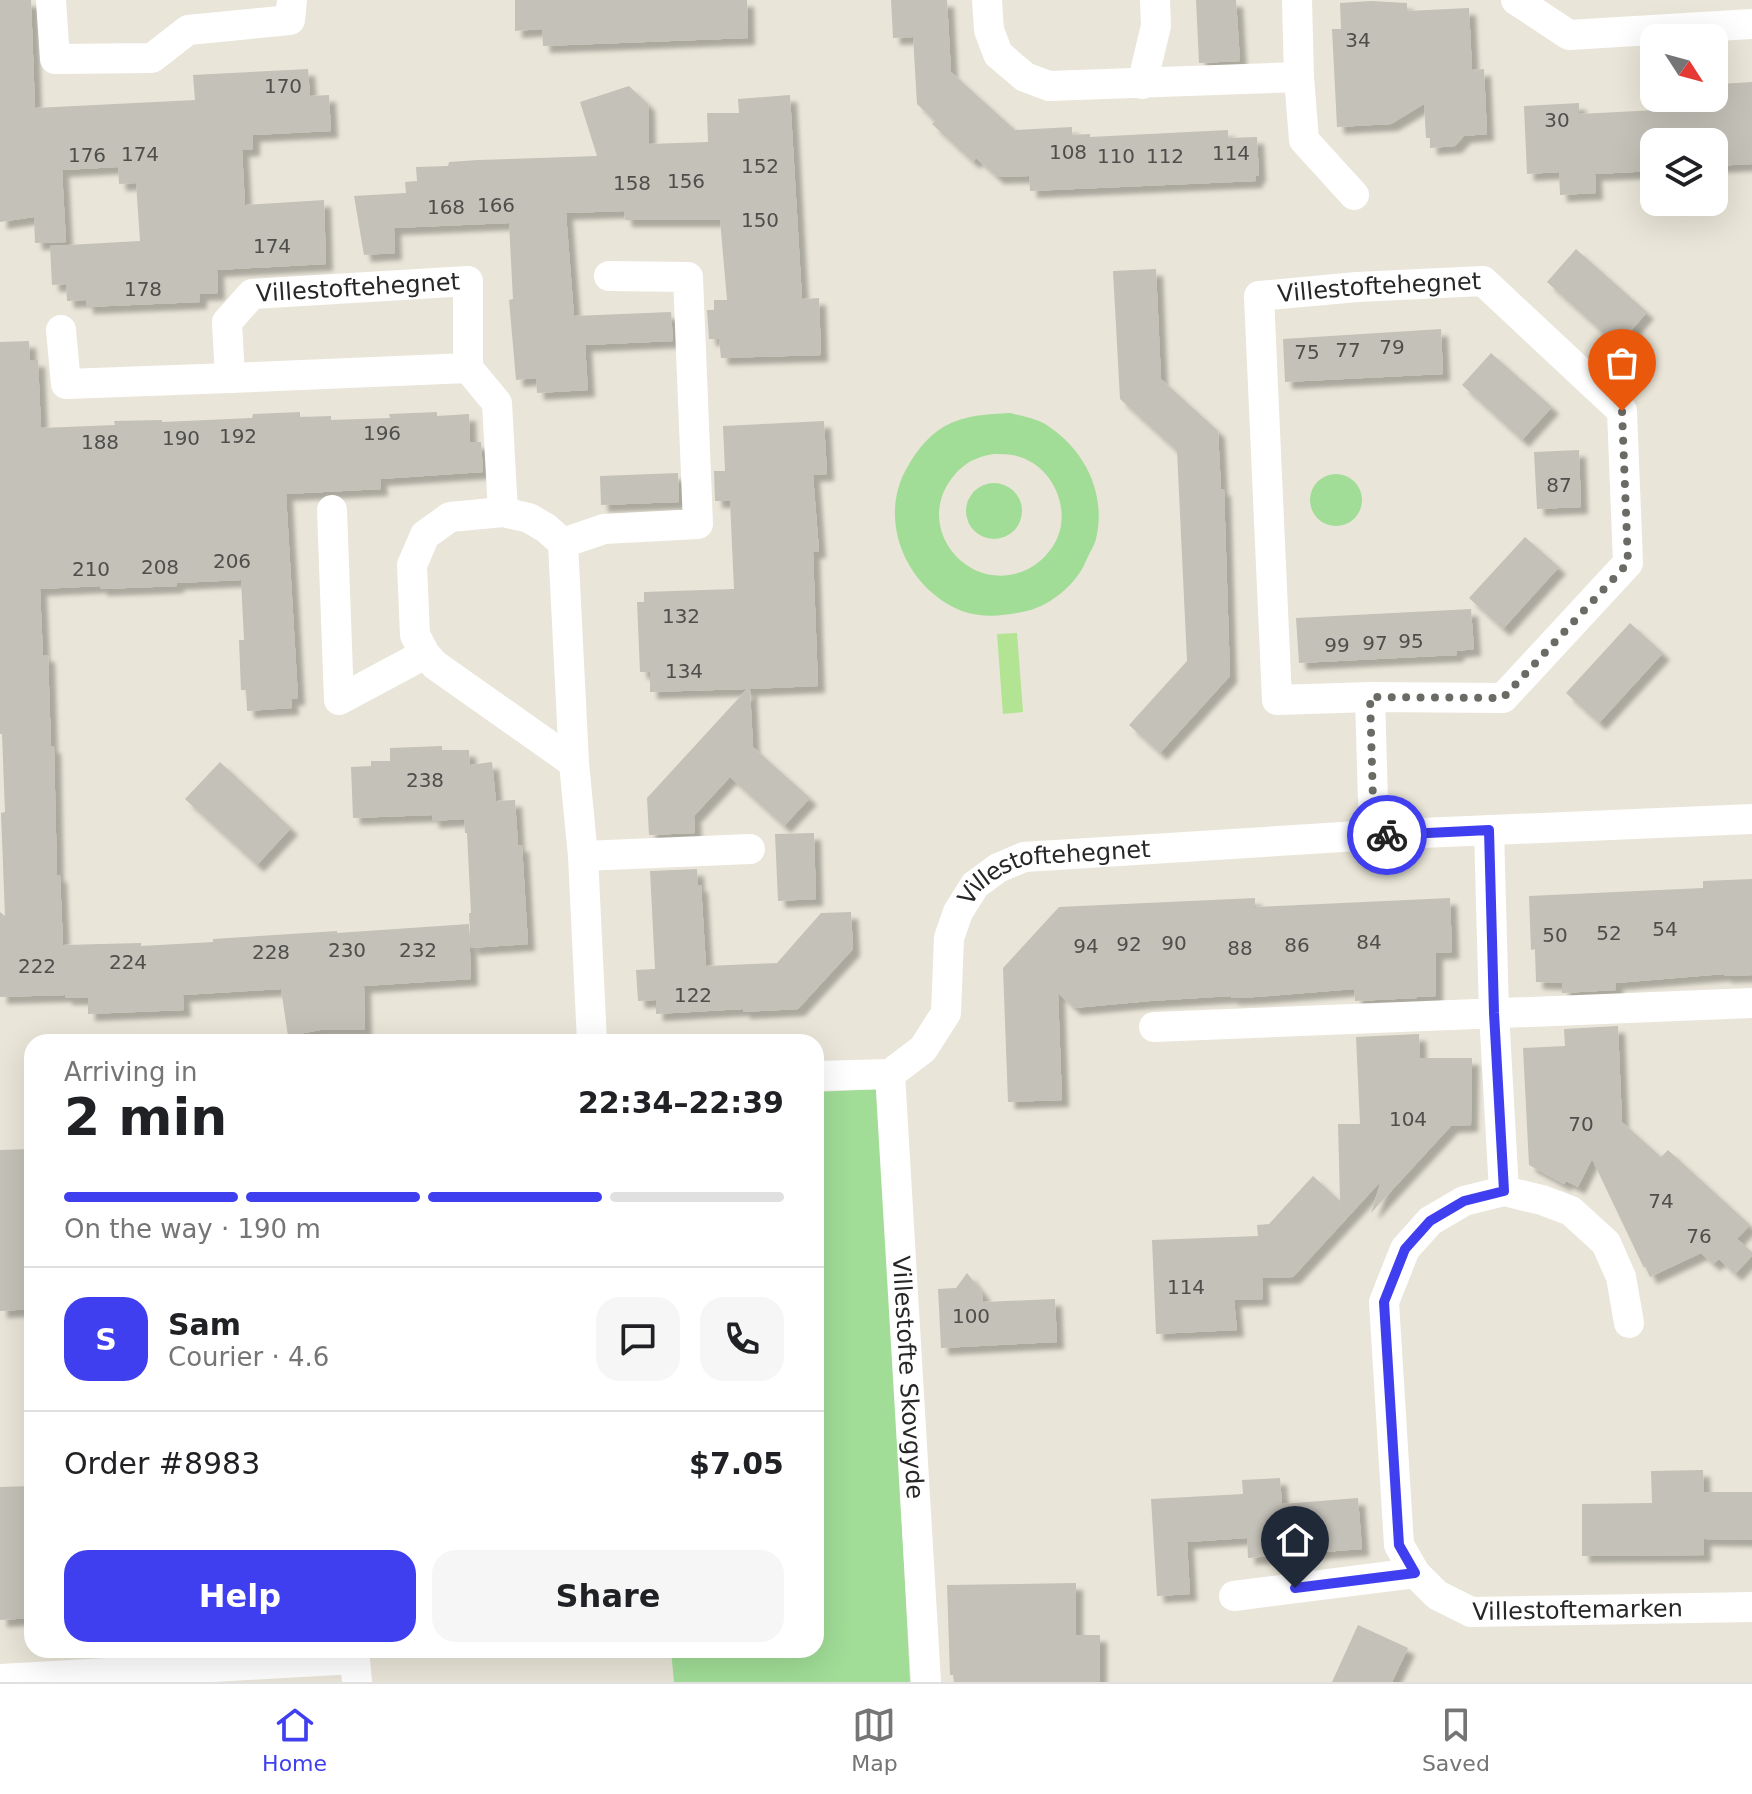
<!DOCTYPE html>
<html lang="en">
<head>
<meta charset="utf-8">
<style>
  body { margin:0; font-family:"DejaVu Sans",sans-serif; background:#f6f6f6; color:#202124; height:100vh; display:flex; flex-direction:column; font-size:30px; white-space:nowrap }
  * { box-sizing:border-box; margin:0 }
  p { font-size:26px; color:#757577 }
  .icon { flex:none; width:44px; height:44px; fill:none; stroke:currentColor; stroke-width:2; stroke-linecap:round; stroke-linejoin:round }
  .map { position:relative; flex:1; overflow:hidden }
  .drawer { position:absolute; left:24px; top:1034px; width:800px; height:624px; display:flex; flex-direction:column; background:#fff; border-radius:24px; box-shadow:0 8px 32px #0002 }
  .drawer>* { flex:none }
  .needle { width:52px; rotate:126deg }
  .controls { position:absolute; left:1640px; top:24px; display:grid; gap:16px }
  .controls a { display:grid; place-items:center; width:88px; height:88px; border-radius:16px; background:#fff; box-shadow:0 8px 32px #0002; font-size:40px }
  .pin { position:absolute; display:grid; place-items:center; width:68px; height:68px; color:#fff; margin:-82px -34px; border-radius:50% 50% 50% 0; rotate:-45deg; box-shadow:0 0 8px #0007 }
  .pin .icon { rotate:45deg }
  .courier { position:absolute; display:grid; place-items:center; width:80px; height:80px; margin:-40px; border:6px solid #403fef; border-radius:50%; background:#fff; color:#222; box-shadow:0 2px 10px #0007 }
  .summary em { font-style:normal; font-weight:600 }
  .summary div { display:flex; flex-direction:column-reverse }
  .summary { display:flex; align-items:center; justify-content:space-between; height:136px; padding:0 40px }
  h1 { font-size:52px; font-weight:600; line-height:60px }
  .bar { display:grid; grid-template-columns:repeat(4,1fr); gap:12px 8px; align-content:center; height:96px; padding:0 40px }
  .bar i { height:10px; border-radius:6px; background:#e0e0e0 }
  .bar .selected { background:#403fef }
  .bar p { grid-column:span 4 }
  .line { display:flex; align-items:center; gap:20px; padding:0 40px; border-top:2px solid #e0e0e0 }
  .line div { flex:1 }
  .round { display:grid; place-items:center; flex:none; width:84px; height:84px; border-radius:24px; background:#f6f6f6 }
  .action { display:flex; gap:16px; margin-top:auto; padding:16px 40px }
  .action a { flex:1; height:92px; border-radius:24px; background:#403fef; color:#fff; font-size:32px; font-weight:600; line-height:92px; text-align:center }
  .action a+a { background:#f6f6f6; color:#202124 }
  .tabs { display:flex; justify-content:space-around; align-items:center; height:112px; border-top:2px solid #e0e0e0; background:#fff; font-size:22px; color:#757577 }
  .tabs a { display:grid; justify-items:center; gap:4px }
  .tabs .selected { color:#403fef }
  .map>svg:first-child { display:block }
</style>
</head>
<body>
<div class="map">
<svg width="1752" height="1682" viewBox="0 0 1752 1682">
  <defs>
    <filter id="shadow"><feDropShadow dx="7" dy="7" stdDeviation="2" flood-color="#0004"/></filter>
  </defs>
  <rect width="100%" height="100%" fill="#e9e5d8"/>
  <g fill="#a1dd97" fill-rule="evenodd">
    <path d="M1010,413C1021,416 1035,418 1045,424C1084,448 1107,493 1096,539C1094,546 1089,554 1086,561C1076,585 1048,608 1022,612C1002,616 982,618 962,611C906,589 876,519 908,466C917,450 929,435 945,426C966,415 987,414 1010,413ZM994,454C1000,454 1007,454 1012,455C1046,461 1068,497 1060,530C1056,546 1044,560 1030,568C972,599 912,530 952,478C958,470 967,462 976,459C982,456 988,455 994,454Z"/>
    <circle cx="1336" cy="500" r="26"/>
    <circle cx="994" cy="511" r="28"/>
    <polygon points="880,1089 910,1682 674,1682 671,1650 816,1650 816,1092"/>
  </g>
  <polygon fill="#b2e493" points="1017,633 1023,712 1003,714 997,634"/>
  <g fill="#c4c1b8" filter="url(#shadow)">
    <polygon points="0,0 31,0 35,108 195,100 193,75 308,69 310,96 329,95 331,131 253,135 253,149 242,150 245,205 324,200 326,264 217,270 218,293 200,294 200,302 86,307 86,300 67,301 66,284 52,285 50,246 140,241 136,183 119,184 118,167 62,170 66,242 35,243 34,217 0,222"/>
    <polygon points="515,0 747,0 748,38 543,46 542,29 515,31"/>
    <polygon points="891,0 947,0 951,72 1015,130 1072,127 1072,135 1090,134 1090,137 1228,130 1228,138 1257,137 1259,176 1256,176 1256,181 1030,191 1029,176 997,177 976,158 973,162 932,124 935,121 917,104 913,37 893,38"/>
    <polygon points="1196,0 1236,0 1240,61 1199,63"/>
    <polygon points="1371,1 1407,3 1407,11 1469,8 1472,70 1484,69 1487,134 1464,136 1455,146 1430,148 1430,138 1426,138 1424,104 1391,124 1337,127 1332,29 1341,29 1340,3"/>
    <polygon points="1752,82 1752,164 1714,166 1714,142 1654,142 1654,171 1595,174 1596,193 1560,195 1559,172 1527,174 1524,106 1579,103 1579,114 1657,110 1656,98 1720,98 1719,84"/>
    <polygon points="629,86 648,104 649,144 708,142 707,113 739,113 738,99 790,95 802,299 819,298 821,355 721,358 719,339 709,339 707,310 714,310 714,300 727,300 720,220 625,220 624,211 566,213 574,316 671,312 673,341 585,345 588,390 537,393 536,378 516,380 509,300 513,299 509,223 394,228 395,253 364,255 354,196 406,193 405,182 417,181 416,167 448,166 449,162 478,160 597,156 580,102"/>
    <polygon points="1576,249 1647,312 1618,346 1547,282"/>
    <polygon points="1156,269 1161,379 1218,431 1221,489 1224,489 1230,676 1160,753 1129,725 1187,661 1177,451 1120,399 1113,271"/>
    <polygon points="1441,329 1443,374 1285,382 1283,339"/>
    <polygon points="29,341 30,360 38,360 41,428 115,425 114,421 162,420 162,422 252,418 253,414 300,412 300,417 331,416 331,420 390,418 389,414 437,412 437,416 469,414 470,442 481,442 483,472 380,479 381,489 286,494 298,698 291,699 292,708 247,711 246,690 241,690 239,640 244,640 241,580 177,583 177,586 154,587 100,589 100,586 40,589 43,655 48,655 51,747 54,746 57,875 60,875 63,945 141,943 141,946 213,942 213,939 337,931 337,933 469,924 471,979 364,986 365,1030 320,1030 288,1036 281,989 183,995 184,1010 88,1014 88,998 65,998 65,995 0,997 0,912 5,916 1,813 5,812 2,734 0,734 0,342"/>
    <polygon points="1491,353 1552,407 1522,440 1462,385"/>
    <polygon points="824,421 827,474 813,475 819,551 813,552 818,686 750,689 753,747 810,798 784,826 730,777 694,816 695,833 649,835 647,798 747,689 650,692 650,672 640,672 637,602 644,602 644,592 734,589 730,501 715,501 714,471 725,471 723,426"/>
    <polygon points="1579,450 1581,507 1537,509 1534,452"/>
    <polygon points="678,473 679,502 601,505 600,476"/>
    <polygon points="1525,537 1559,567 1503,629 1469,598"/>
    <polygon points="1471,609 1474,649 1457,651 1457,655 1299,663 1296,618"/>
    <polygon points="1630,623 1663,653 1599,723 1566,693"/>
    <polygon points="442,746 442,750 469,750 470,765 492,762 496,801 515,800 518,845 522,845 528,944 471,948 469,913 471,913 467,833 465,833 464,819 432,821 432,815 353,818 351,767 371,766 371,761 390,761 390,748"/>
    <polygon points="220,762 291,828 257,865 185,799"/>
    <polygon points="814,833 816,899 778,901 775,834"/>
    <polygon points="697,869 698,885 701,885 706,966 777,963 821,913 851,912 853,949 798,1009 743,1012 743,1009 656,1014 656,1000 638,1001 636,970 655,969 650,871"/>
    <polygon points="1752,879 1752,975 1724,976 1724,974 1616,983 1616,990 1562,993 1562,983 1536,982 1535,949 1531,950 1529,896 1703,888 1703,881"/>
    <polygon points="1255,898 1255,907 1450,898 1452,952 1436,953 1436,996 1417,997 1417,998 1355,1001 1354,989 1255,997 1231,998 1231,996 1150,1001 1074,1008 1058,993 1062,1100 1008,1102 1003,968 1059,907"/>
    <polygon points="1618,1026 1622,1122 1661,1157 1668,1150 1750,1225 1737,1239 1752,1252 1752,1256 1735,1274 1719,1259 1713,1264 1701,1253 1650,1277 1645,1266 1644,1268 1592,1159 1578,1187 1566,1181 1564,1184 1529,1165 1523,1048 1565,1046 1564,1029"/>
    <polygon points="1419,1034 1420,1058 1472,1058 1471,1125 1451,1126 1371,1213 1381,1181 1293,1277 1262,1278 1263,1299 1234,1300 1237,1330 1156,1334 1152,1240 1258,1236 1257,1225 1269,1224 1313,1176 1340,1201 1338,1124 1360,1124 1356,1037"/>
    <polygon points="32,1149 32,1309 0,1311 0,1150"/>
    <polygon points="967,1273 983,1293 983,1302 1055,1299 1057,1342 941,1348 938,1289 956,1288"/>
    <polygon points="1703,1470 1704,1492 1752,1492 1752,1540 1704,1539 1704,1555 1582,1556 1582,1504 1652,1503 1651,1471"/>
    <polygon points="1280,1478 1282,1504 1358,1498 1362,1549 1248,1558 1247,1538 1187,1542 1190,1594 1157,1596 1151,1499 1243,1494 1242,1480"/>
    <polygon points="32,1486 32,1618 0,1620 0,1487"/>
    <polygon points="1076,1583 1076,1635 1100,1635 1100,1682 954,1682 953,1675 950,1675 947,1585"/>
    <polygon points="1358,1625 1408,1648 1392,1682 1332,1682"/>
  </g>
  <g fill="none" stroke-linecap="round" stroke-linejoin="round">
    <g stroke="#fff" stroke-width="30">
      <polyline points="51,0 55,59 152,58 188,30 290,20 292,0"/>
      <polyline points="987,0 989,30 998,54 1025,77 1049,86 1299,77"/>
      <polyline points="1297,0 1299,77 1304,140 1354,195"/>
      <polyline points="1516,0 1569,35 1752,24"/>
      <polyline points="1142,84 1156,26 1155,0"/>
      <polyline points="61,330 66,384 230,378"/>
      <path id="s1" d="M468,368L230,378L227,322L252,294L468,281V368L497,403L503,512"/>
      <polyline points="332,510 339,700 425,654"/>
      <polyline points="563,543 604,529 698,524 688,277 609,276"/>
      <path id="s2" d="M1370,697L1277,700L1259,296L1357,287L1483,281L1622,411L1628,563L1503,698L1370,697L1374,835"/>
      <polyline points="574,763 435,665 425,654 415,635 412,565 425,535 450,517 503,512 529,518 546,528 563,543 574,763 583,856 592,1042"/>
      <polyline points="1489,830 1494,1013 1504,1191"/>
      <polyline points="583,856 750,849"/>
      <polyline points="1154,1027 1752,1003"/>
      <path id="s3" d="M890,1074L926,1682"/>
      <path id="s4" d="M816,1076L890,1074L923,1049L946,1013L949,938L958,912L975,885L998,868L1024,857L1374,835L1752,819"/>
      <path id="s5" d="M1629,1323L1621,1277L1606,1243L1571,1211L1542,1200L1504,1191L1464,1201L1430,1221L1405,1249L1384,1302L1399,1545L1415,1573L1437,1595L1471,1612L1752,1607"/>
      <polyline points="1234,1596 1415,1573"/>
      <polyline points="0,1679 355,1659 357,1682"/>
    </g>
  </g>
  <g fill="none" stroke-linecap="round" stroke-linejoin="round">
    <polyline stroke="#6b6a65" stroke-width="8" stroke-dasharray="0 14.4" points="1387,835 1374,835 1370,697 1503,698 1628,563 1622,411"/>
    <polyline stroke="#403fef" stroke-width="10" points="1295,1588 1415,1573 1399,1545 1384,1302 1405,1249 1430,1221 1464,1201 1504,1191 1494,1013 1489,830 1387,835"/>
  </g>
  <g text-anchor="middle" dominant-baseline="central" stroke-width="6" stroke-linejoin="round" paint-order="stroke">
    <g font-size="20" fill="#4e4e4b">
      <text x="1358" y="40">34</text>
      <text x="283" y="86">170</text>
      <text x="1557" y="120">30</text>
      <text x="1068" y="152">108</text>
      <text x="1231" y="153">114</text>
      <text x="140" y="154">174</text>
      <text x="87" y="155">176</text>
      <text x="1116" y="156">110</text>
      <text x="1165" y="156">112</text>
      <text x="760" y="166">152</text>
      <text x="686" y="181">156</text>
      <text x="632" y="183">158</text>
      <text x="496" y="205">166</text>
      <text x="446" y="207">168</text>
      <text x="760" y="220">150</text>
      <text x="272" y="246">174</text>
      <text x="143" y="289">178</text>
      <text x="1392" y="347">79</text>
      <text x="1348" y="350">77</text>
      <text x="1307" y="352">75</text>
      <text x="382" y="433">196</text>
      <text x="238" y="436">192</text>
      <text x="181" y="438">190</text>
      <text x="100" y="442">188</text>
      <text x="1559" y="485">87</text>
      <text x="232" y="561">206</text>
      <text x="160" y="567">208</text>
      <text x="91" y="569">210</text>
      <text x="681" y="616">132</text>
      <text x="1411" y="641">95</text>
      <text x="1375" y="643">97</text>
      <text x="1337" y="645">99</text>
      <text x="684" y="671">134</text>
      <text x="425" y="780">238</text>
      <text x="1665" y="929">54</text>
      <text x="1609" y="933">52</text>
      <text x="1555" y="935">50</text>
      <text x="1369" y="942">84</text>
      <text x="1174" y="943">90</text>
      <text x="1129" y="944">92</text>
      <text x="1297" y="945">86</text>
      <text x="1086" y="946">94</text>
      <text x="1240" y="948">88</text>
      <text x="347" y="950">230</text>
      <text x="418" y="950">232</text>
      <text x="271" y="952">228</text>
      <text x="128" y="962">224</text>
      <text x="37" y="966">222</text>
      <text x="693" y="995">122</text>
      <text x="1408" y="1119">104</text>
      <text x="1581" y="1124">70</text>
      <text x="1661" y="1201">74</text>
      <text x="1699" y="1236">76</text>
      <text x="1186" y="1287">114</text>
      <text x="971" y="1316">100</text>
    </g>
    <g font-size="24" fill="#272727" stroke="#fff">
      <text stroke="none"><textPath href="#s1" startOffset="438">Villestoftehegnet</textPath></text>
      <text stroke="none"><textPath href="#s2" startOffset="618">Villestoftehegnet</textPath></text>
      <text stroke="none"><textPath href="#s4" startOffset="374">Villestoftehegnet</textPath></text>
      <text stroke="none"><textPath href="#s3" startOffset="304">Villestofte Skovgyde</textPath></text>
      <text stroke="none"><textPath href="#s5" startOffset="828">Villestoftemarken</textPath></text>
    </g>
  </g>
</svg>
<div class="controls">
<a><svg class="needle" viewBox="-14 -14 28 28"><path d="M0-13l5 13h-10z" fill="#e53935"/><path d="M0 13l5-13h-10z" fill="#757577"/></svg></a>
<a><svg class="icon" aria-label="layers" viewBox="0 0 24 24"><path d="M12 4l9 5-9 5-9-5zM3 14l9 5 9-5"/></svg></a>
</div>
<div class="pin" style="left:1622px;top:411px;background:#ea580c"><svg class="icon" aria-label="bag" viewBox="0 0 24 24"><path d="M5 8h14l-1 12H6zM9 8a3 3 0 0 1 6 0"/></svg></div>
<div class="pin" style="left:1295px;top:1588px;background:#1f2937"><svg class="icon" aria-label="home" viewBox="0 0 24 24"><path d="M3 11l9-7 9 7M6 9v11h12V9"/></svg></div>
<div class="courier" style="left:1387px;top:835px"><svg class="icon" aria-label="bike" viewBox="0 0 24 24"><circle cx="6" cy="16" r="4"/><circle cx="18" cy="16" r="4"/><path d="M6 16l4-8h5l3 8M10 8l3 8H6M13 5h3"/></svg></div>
<section class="drawer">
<div class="summary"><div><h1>2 min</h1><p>Arriving in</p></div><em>22:34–22:39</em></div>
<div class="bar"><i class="selected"></i><i class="selected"></i><i class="selected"></i><i></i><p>On the way · 190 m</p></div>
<div class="line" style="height:144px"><b class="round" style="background:#403fef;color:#fff">S</b><div><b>Sam</b><p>Courier · 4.6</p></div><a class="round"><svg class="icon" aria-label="chat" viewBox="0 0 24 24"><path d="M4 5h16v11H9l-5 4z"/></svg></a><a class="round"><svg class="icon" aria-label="phone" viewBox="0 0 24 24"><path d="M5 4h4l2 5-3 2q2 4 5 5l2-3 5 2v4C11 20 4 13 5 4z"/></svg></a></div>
<div class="line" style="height:104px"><div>Order #8983</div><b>$7.05</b></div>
<div class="action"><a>Help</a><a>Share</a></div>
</section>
</div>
<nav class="tabs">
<a class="selected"><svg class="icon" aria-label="home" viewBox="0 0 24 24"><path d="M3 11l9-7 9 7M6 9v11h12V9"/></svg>Home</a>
<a><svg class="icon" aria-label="map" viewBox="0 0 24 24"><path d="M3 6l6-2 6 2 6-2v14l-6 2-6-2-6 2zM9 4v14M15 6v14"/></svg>Map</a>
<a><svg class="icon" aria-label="saved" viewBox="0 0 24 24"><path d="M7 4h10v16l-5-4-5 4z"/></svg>Saved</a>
</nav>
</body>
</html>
